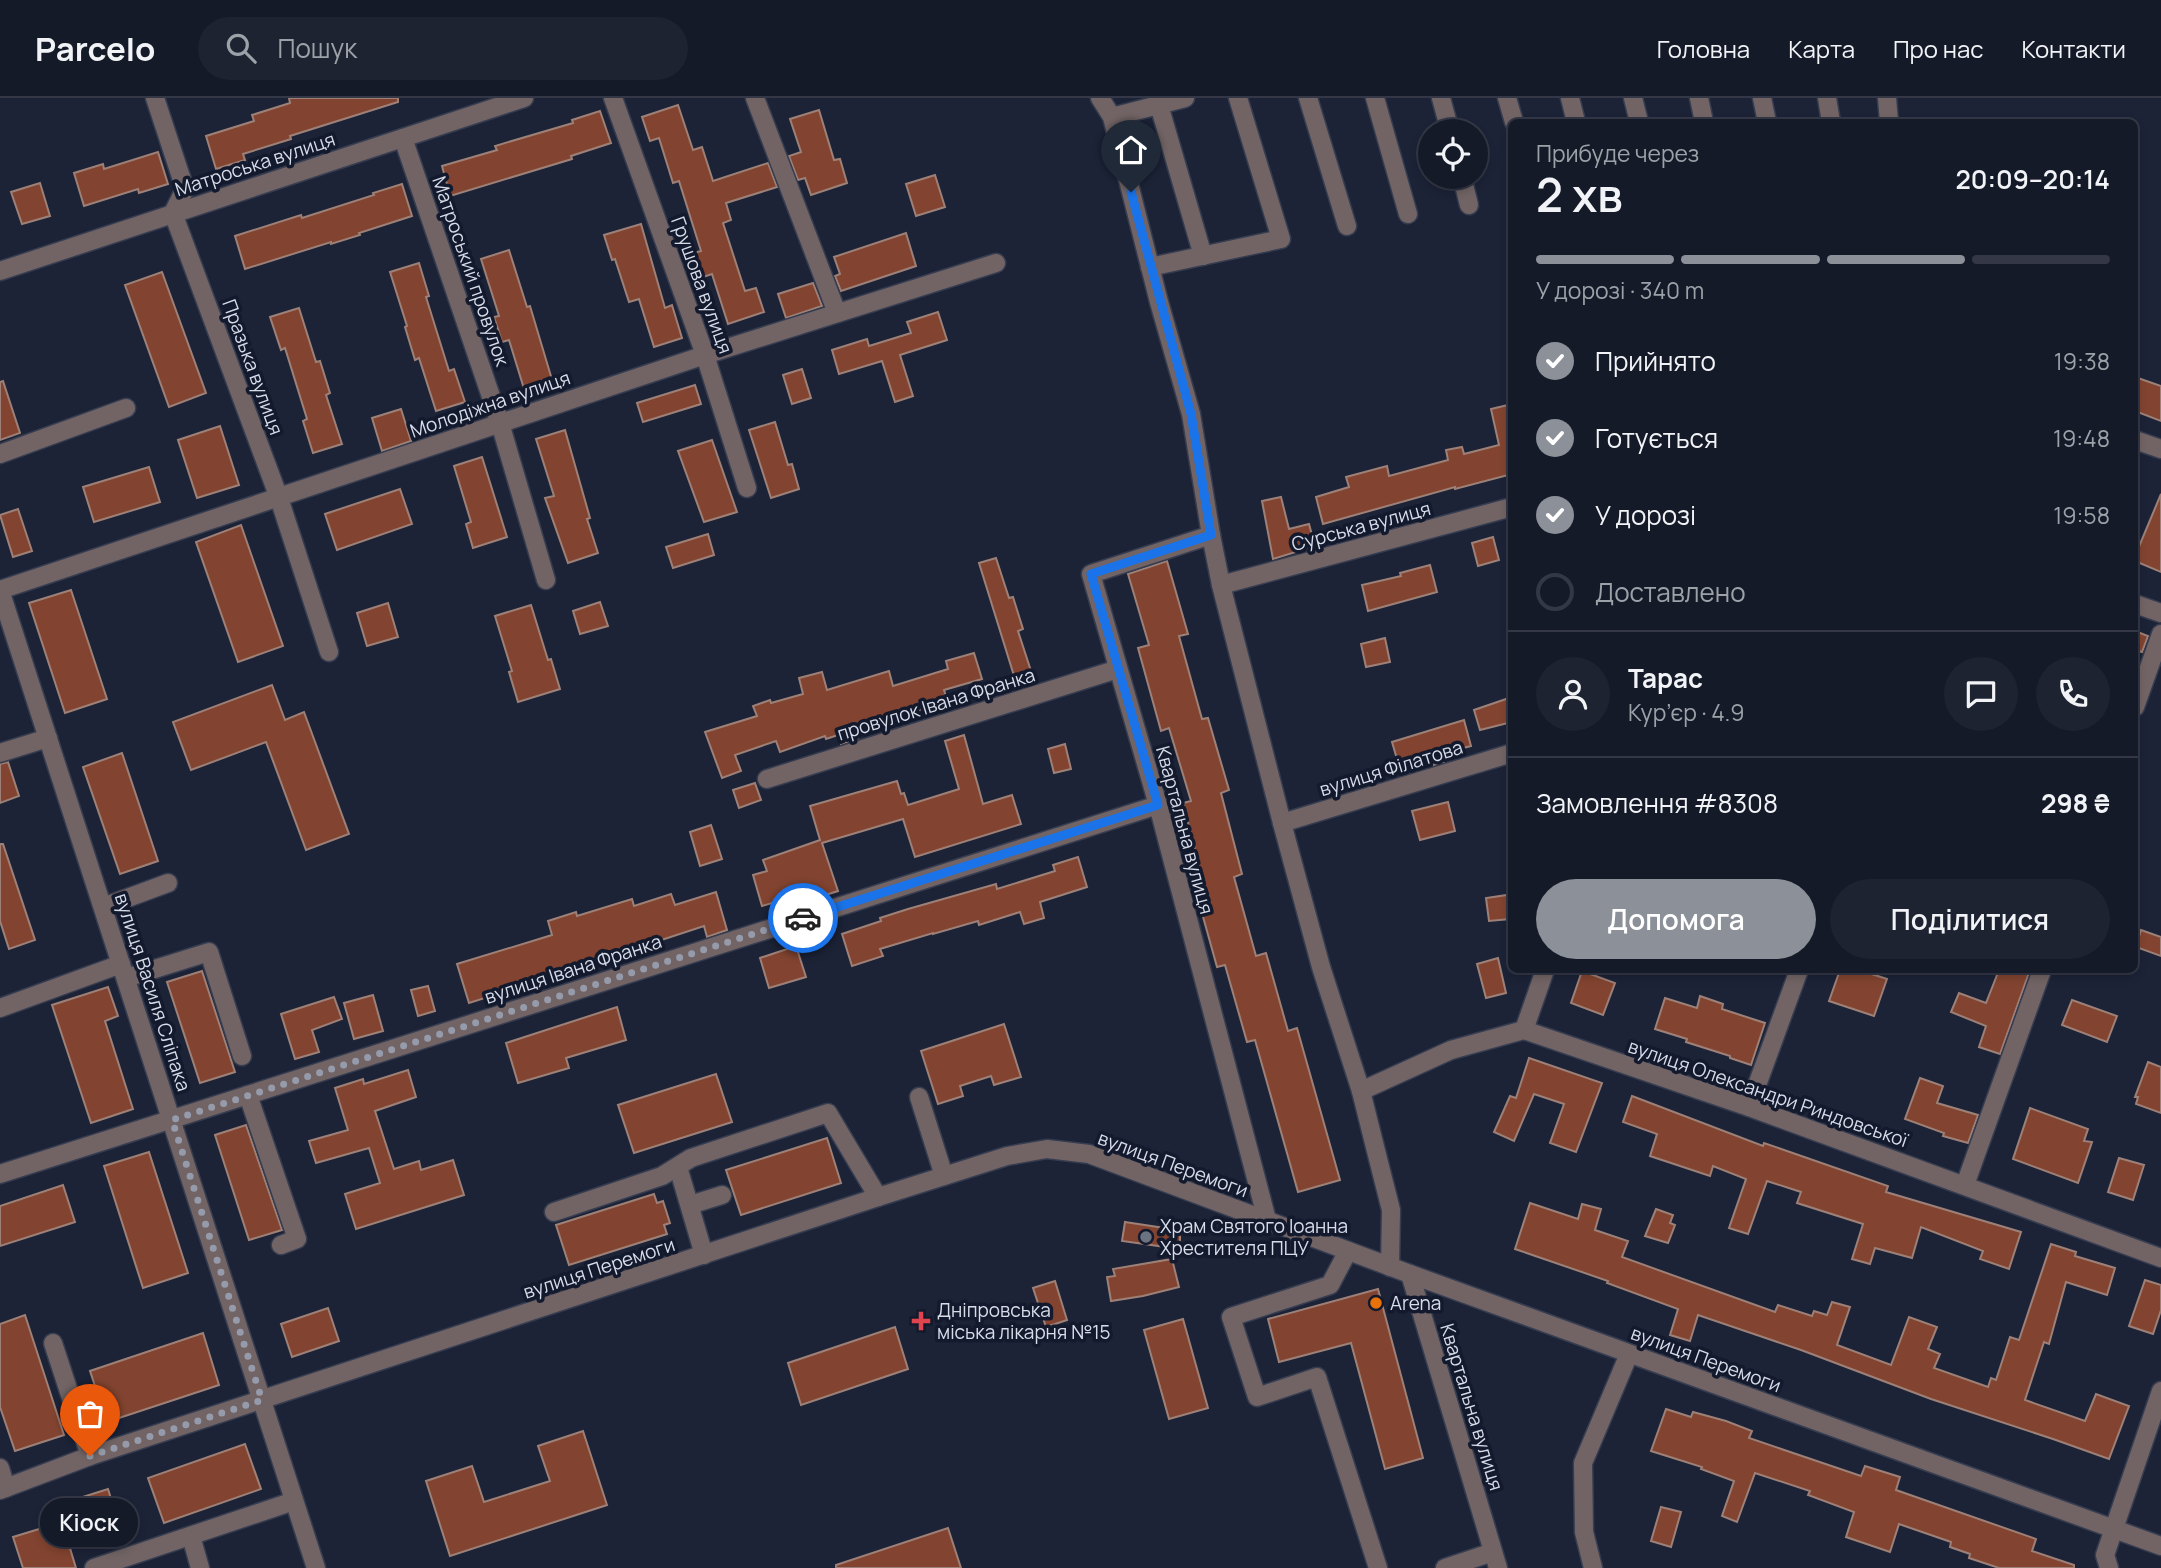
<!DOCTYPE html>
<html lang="uk">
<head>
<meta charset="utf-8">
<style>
  body { margin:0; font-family:Manrope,sans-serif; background:#1e2331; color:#f1f3f6; height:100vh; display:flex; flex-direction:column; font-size:26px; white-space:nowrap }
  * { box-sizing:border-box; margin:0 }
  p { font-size:23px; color:#9da1a8 }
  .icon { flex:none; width:38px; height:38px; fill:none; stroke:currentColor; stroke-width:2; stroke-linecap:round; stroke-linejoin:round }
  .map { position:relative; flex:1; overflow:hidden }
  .sheet { position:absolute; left:1508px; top:21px; width:630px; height:854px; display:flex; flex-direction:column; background:#151a29; border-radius:10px; box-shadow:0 4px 10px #0003,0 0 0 2px #343846 }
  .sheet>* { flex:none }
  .tools { position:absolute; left:1418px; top:21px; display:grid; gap:14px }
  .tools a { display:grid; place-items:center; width:70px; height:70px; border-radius:50%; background:#151a29; box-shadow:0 4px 10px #0003,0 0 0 2px #343846; font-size:35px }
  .pin { position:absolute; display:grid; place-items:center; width:60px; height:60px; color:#fff; margin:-72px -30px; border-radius:50% 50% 50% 0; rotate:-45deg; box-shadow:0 0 7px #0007 }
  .pin .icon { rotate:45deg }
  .courier { position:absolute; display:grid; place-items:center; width:70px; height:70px; margin:-35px; border:5px solid #1a73e8; border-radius:50%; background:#fff; color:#222; box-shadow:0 2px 9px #0007 }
  .bubble { position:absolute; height:49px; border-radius:24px; background:#151a29; box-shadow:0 4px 10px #0003,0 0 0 2px #343846; font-size:23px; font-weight:600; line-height:49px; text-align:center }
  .overview em { font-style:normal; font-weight:600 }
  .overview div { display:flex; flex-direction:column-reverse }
  .overview { display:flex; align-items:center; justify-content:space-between; height:119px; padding:0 28px }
  h1 { font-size:46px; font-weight:600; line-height:52px }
  .bar { display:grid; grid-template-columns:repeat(4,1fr); gap:10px 7px; align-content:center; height:84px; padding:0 28px }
  .bar i { height:9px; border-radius:5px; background:#343846 }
  .bar .active { background:#8c9099 }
  .bar p { grid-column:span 4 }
  .line { display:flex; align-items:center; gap:18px; padding:0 28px; border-top:2px solid #343846 }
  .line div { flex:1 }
  .round { display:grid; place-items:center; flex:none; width:74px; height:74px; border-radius:37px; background:#1e2331 }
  ol { padding:0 28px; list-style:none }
  li { display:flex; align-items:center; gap:21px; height:77px }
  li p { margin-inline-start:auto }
  li .icon { padding:7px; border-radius:50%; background:#8c9099; color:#fff; stroke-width:4 }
  li:last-child { color:#9da1a8 }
  li i { width:38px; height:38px; border:4px solid #343846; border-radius:50% }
  .action { display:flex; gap:14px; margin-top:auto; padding:14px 28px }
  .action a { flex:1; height:80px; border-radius:42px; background:#8c9099; color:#fff; font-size:28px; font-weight:600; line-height:80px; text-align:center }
  .action a+a { background:#1e2331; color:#f1f3f6 }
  header { display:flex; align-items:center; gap:42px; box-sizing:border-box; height:98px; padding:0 35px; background:#151a29; border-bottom:2px solid #343846 }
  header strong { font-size:33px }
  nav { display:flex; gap:38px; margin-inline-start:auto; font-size:24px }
  .search { width:490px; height:63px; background:#1e2331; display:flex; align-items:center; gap:18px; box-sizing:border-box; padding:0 24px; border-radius:38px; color:#9da1a8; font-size:26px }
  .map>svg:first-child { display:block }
</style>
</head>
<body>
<header>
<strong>Parcelo</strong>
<div class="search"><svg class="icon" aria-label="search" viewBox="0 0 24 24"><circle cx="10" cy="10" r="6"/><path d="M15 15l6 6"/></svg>Пошук</div>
<nav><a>Головна</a><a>Карта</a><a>Про нас</a><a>Контакти</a></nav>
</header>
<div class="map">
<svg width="2161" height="1470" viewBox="0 0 2161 1470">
  <rect width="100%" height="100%" fill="#1c2337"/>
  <g fill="#824430" stroke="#9d8077" stroke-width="2">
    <polygon points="289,0 398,0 398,4 290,38 291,41 243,56 245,62 216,71 206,38 254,23 252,17 290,5"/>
    <polygon points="678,7 693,52 702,49 713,83 768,65 777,89 726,105 731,122 723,125 745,193 756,190 764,214 728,226 712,176 700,180 693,155 701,153 679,83 673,85 659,40 650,43 642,19"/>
    <polygon points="819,12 834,62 840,61 847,85 811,97 805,80 798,82 789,58 801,54 790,21"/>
    <polygon points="600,13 611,45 571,58 572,61 450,98 442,68 497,52 495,48 573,25 572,22"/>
    <polygon points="158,54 168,86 139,95 138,91 84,108 74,75 103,66 104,71"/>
    <polygon points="935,77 945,109 916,118 906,86"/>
    <polygon points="40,85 50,118 22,126 11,94"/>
    <polygon points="402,86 412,118 359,135 360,137 331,146 331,144 245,171 235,138 301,117 302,120 374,97 373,95"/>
    <polygon points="641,126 665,210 672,207 682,240 654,249 639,201 629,204 615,161 612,162 604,137"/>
    <polygon points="906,135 916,168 841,193 835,178 840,176 834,159"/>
    <polygon points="509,152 527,209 530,208 553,285 525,294 509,242 502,244 494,219 499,218 481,161"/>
    <polygon points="419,165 429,198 426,199 449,273 454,271 465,304 436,313 419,260 415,262 405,229 407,228 390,174"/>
    <polygon points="162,174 206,295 169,309 125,187"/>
    <polygon points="813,185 822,208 786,220 778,196"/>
    <polygon points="299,210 316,264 320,263 330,295 326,297 342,346 313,355 303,323 307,321 285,250 281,252 270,219"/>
    <polygon points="938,214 947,242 900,257 913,298 895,304 882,263 839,276 832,252 867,241 869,248 911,235 907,224"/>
    <polygon points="802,271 811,300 792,306 783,277"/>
    <polygon points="2135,279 2161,288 2161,323 2135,313"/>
    <polygon points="3,283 20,335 0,342 0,284"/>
    <polygon points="695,287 701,306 643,324 637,305"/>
    <polygon points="1512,306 1512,376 1455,391 1455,389 1323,426 1316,399 1349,389 1346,379 1387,368 1389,378 1448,362 1446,352 1462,349 1464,356 1499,347 1491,311"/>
    <polygon points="401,311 411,343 382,353 372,320"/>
    <polygon points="775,324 788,367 792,366 799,391 771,400 749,332"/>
    <polygon points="220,328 239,387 197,400 178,342"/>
    <polygon points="565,332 590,420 587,421 598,455 568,465 545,400 554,398 536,341"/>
    <polygon points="712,342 737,414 704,424 678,353"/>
    <polygon points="482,359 507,439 473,450 466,426 471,424 454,368"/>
    <polygon points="149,369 160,404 94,424 83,389"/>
    <polygon points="400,391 412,426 337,452 325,416"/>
    <polygon points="2161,396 2161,474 2135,463 2135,458"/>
    <polygon points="1281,399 1289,431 1309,426 1315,448 1273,461 1262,403"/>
    <polygon points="18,411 32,453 13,459 0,417"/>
    <polygon points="241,427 283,548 238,564 196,444"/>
    <polygon points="708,436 714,457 673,470 666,449"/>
    <polygon points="1493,439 1499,462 1478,468 1472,445"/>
    <polygon points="996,460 1009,500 1013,499 1023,531 1018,533 1032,576 1015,581 979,465"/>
    <polygon points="1167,463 1188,536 1179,538 1202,621 1208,620 1229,692 1221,695 1242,776 1234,779 1256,858 1266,855 1288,933 1297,930 1340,1082 1298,1094 1255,942 1247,944 1225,867 1217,869 1195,790 1204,787 1183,705 1191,703 1169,630 1161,633 1138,550 1149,547 1128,476"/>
    <polygon points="1430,467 1437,494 1368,513 1362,487 1401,478 1400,475"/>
    <polygon points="71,492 107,601 65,615 29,505"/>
    <polygon points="600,504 608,528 580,536 573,513"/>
    <polygon points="388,505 398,539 367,548 357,515"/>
    <polygon points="531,507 548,562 551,561 560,591 518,604 509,574 512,573 495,518"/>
    <polygon points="2135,533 2148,538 2142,554 2135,552"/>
    <polygon points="1385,540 1390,564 1366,569 1361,546"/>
    <polygon points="974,555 982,581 944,592 948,604 855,630 858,640 841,646 838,637 826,641 825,638 780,654 776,643 735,657 741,673 722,680 705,634 757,618 753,608 770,602 771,605 803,596 799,580 822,574 827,592 889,573 893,588 948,571 946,563"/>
    <polygon points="272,587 285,622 304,614 349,736 306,752 266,644 191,672 173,624"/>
    <polygon points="1512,599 1512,624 1480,632 1474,612"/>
    <polygon points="1464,622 1471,648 1448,654 1450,662 1434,667 1432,659 1399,668 1392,644"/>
    <polygon points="964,637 983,706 1012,697 1021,726 915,759 903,721 822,745 838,793 813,801 810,794 762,808 753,777 767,773 763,762 820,742 810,708 897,683 901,696 904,695 908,707 959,691 945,643"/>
    <polygon points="1065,646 1071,671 1054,675 1048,651"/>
    <polygon points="122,655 158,763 120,776 83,669"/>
    <polygon points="8,664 19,698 0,705 0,666"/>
    <polygon points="755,685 761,702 739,710 733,692"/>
    <polygon points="1448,704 1455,733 1420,742 1412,713"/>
    <polygon points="711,727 722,761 700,768 690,734"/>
    <polygon points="0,746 3,746 35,842 9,851 0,823"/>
    <polygon points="1078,759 1087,789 1040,804 1044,820 1024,826 1020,814 979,827 978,823 933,836 933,835 880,851 883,858 852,868 842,836 881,823 880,820 908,811 996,786 997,791 1055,773 1053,767"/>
    <polygon points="716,794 727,832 707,839 704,828 637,850 637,852 469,905 457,866 552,837 548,823 576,814 577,818 632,801 634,808 671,796 675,807"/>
    <polygon points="1507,797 1510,821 1489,823 1486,800"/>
    <polygon points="2141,832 2161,839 2161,858 2136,849"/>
    <polygon points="796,848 806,879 769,890 760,860"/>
    <polygon points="1498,860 1506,895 1486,900 1477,866"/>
    <polygon points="1840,872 1859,872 1887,881 1874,918 1829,903"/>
    <polygon points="1999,872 2030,872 2000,956 1979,949 1986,928 1951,914 1959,895 1986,905"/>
    <polygon points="202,873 235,974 200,985 167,884"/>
    <polygon points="1582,873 1615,885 1603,917 1571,905"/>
    <polygon points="428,888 435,913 418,918 411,892"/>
    <polygon points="108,889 118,918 105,923 133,1011 91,1025 52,907"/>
    <polygon points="373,897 383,933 354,941 344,905"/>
    <polygon points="1700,898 1723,906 1722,911 1765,925 1751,967 1730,960 1730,958 1686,944 1687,941 1655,931 1665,900 1697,910"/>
    <polygon points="334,899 342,921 312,932 319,954 295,961 281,916"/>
    <polygon points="2072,902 2117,918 2107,944 2062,927"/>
    <polygon points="617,909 626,942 566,960 569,970 518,985 506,945"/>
    <polygon points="1004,926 1021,979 994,987 991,978 960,988 963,998 938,1006 921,953"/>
    <polygon points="1529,960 1602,985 1576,1054 1550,1045 1564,1006 1534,996 1514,1043 1494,1034 1510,998 1516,1000"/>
    <polygon points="2148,964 2161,969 2161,1015 2136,1006 2138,999 2135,999"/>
    <polygon points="408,972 416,999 375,1013 394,1071 419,1063 421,1072 453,1062 464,1097 356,1131 345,1096 380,1085 369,1050 316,1065 309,1043 348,1032 335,990 363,981 364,986"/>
    <polygon points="716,976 732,1024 634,1055 618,1007"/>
    <polygon points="1920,980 1943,988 1937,1005 1978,1017 1968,1045 1943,1038 1944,1035 1905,1021"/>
    <polygon points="1632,998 1763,1048 1764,1045 1888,1088 1886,1094 2021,1134 2009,1171 1980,1161 1983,1153 1921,1129 1912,1160 1875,1150 1870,1166 1852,1161 1863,1126 1797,1105 1801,1094 1767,1083 1748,1136 1729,1130 1746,1081 1713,1068 1710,1078 1650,1058 1657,1036 1623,1024"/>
    <polygon points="2030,1010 2088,1031 2084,1043 2092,1044 2078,1085 2013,1061"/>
    <polygon points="246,1027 282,1132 249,1142 215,1037"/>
    <polygon points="827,1040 841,1085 741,1117 726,1072"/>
    <polygon points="149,1054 188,1175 143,1190 104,1068"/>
    <polygon points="2119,1060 2144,1067 2133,1102 2108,1094"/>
    <polygon points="63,1087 75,1124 0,1148 0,1108"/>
    <polygon points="654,1096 657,1105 663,1103 670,1125 664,1127 667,1136 569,1167 556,1127"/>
    <polygon points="1530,1105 1578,1121 1582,1106 1601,1111 1595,1132 1628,1143 1622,1159 1775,1214 1778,1207 1812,1218 1814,1213 1827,1217 1832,1204 1850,1209 1837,1247 1891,1267 1909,1219 1937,1229 1928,1251 1940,1256 1934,1270 1988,1289 1991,1280 1996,1282 2010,1239 2019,1242 2051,1146 2076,1154 2075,1158 2115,1170 2107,1197 2066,1184 2049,1246 2044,1244 2025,1302 2085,1323 2096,1296 2129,1308 2109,1361 2053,1341 1931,1301 1801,1252 1698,1217 1690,1243 1670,1237 1678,1211 1607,1185 1608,1183 1515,1151"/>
    <polygon points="1656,1111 1673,1117 1670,1125 1675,1127 1668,1145 1645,1138"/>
    <polygon points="1125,1124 1171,1131 1180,1137 1180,1151 1122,1143"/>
    <polygon points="1172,1161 1179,1189 1143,1198 1111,1203 1107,1179 1115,1178 1113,1171"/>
    <polygon points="2145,1182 2161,1187 2161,1212 2153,1236 2129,1228"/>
    <polygon points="1055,1183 1067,1222 1046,1229 1033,1190"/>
    <polygon points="1378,1191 1423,1360 1385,1371 1351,1245 1279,1264 1268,1221"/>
    <polygon points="328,1210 339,1243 292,1259 281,1226"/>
    <polygon points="25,1217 64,1337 15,1353 0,1309 0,1226"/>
    <polygon points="1183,1221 1208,1310 1169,1321 1144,1232"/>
    <polygon points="895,1229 908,1271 801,1307 788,1265"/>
    <polygon points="203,1235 219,1287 107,1324 90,1273"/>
    <polygon points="1666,1311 1691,1319 1693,1314 1726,1323 1752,1333 1749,1340 1861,1378 1865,1368 1900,1379 1896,1392 2036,1441 2032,1453 2074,1467 2074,1470 1999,1470 1969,1460 1970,1456 1950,1449 1951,1444 1899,1426 1890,1454 1846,1439 1854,1414 1808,1397 1810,1393 1755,1375 1737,1424 1722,1418 1734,1383 1701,1371 1702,1369 1651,1353"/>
    <polygon points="583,1333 607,1407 450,1458 426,1383 472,1368 484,1404 550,1383 538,1348"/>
    <polygon points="245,1346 261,1391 164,1425 148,1380"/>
    <polygon points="108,1391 115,1413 91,1421 83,1399"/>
    <polygon points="1661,1409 1681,1414 1671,1449 1651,1443"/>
    <polygon points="62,1424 76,1470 23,1470 13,1439"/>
    <polygon points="948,1430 961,1470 836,1470 836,1467"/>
  </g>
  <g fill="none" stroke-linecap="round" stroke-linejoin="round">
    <defs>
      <g id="minor">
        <polyline points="155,0 185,91 173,115 279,400 329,554"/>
        <polyline points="613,0 705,257 747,390"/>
        <polyline points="755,0 837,215"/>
        <polyline points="1100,0 1112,19 1159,204 1191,316 1211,437"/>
        <polyline points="1308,0 1347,128"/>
        <polyline points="1375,0 1408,116"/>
        <polyline points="1441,0 1450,33"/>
        <polyline points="1507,0 1514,24"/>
        <polyline points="1570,0 1576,24"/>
        <polyline points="1633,0 1639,24"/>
        <polyline points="1699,0 1704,24"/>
        <polyline points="1762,0 1767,24"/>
        <polyline points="1827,0 1831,24"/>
        <polyline points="1887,0 1889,24"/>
        <polyline points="1159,7 1203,158"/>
        <polyline points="1112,19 1185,0"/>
        <polyline points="403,40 500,325 546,482"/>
        <polyline points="1462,79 1469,107"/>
        <polyline points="1150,169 1281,141 1238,0"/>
        <polyline points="0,173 524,0"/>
        <polyline points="2135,342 2161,351"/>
        <polyline points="0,356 126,310"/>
        <polyline points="1221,487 1512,409"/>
        <polyline points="0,492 705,257 996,165"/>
        <polyline points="0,492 316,1470"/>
        <polyline points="2135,506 2161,515"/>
        <polyline points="2135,609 2161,536"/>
        <polyline points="0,655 48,640"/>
        <polyline points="767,681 1118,571"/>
        <polyline points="1282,725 1512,655"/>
        <polyline points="103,809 168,785"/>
        <polyline points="126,880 209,854 242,958"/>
        <polyline points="0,910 121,866"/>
        <polyline points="1524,932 1545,872"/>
        <polyline points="1361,993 1451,952 1524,932 1749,1009 2161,1160"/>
        <polyline points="248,997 297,1141 281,1147"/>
        <polyline points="919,999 944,1078"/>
        <polyline points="1749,1009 1799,872"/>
        <polyline points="678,1069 704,1157"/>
        <polyline points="0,1076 1158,707"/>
        <polyline points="1965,1087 2042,872"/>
        <polyline points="690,1107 722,1097"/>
        <polyline points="554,1114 662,1078 691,1060 828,1015 878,1099"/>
        <polyline points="1267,1122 1158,707 1091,476 1211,437 1221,487 1282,725 1321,869 1361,993 1374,1045 1391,1112 1390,1169"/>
        <polyline points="1348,1153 1330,1187 1231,1219 1257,1299 1317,1279 1378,1470"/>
        <polyline points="1410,1176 1498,1470"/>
        <polyline points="53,1245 90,1358"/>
        <polyline points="0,1370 6,1390"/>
        <polyline points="0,1392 90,1358 878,1099 1007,1058 1047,1051 1089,1056 1410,1176 2161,1448"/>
        <polyline points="191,1438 200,1470"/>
        <polyline points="94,1470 294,1403"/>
        <polyline points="1445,1470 1493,1454"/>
        <polyline points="1593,1470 1584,1434 1583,1365 1629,1256"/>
        <polyline points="2109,1470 2105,1457 2161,1293"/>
      </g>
    </defs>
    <use href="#minor" stroke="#363d50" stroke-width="21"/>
    <use href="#minor" stroke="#726465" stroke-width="18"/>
  </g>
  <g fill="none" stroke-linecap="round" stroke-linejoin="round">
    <polyline stroke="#969bab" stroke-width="7" stroke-dasharray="0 12.6" points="90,1358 262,1302 172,1022 803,820"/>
    <polyline stroke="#1a73e8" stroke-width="9" points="803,820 1158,707 1091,476 1211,437 1191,316 1131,94"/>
  </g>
  <circle fill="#6b7280" stroke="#131a2d" stroke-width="2.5" cx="1146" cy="1139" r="7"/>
  <circle fill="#e8710a" stroke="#131a2d" stroke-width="2.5" cx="1376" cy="1205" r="7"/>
  <path fill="#e0444e" stroke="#131a2d" stroke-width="2.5" d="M917.5 1212.5h7v7h7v7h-7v7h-7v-7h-7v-7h7z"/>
  <g text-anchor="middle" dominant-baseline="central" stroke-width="7" stroke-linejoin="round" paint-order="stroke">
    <g font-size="19" fill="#d7dce9" stroke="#131a2d">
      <text transform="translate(255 66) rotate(-18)">Матроська вулиця</text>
      <text transform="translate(471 173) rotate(71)">Матроський провулок</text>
      <text transform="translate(702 187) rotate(70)">Грушова вулиця</text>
      <text transform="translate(253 269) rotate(70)">Празька вулиця</text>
      <text transform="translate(490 306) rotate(-19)">Молодіжна вулиця</text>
      <text transform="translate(1361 428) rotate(-15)">Сурська вулиця</text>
      <text transform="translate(936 606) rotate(-17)">провулок Івана Франка</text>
      <text transform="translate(1391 670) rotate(-17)">вулиця Філатова</text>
      <text transform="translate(1185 732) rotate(75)">Квартальна вулиця</text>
      <text transform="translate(573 871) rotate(-18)">вулиця Івана Франка</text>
      <text transform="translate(153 894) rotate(72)">вулиця Василя Сліпака</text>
      <text transform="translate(1768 995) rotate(19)">вулиця Олександри Риндовської</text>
      <text transform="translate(1173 1066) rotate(20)">вулиця Перемоги</text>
      <text transform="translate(599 1170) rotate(-18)">вулиця Перемоги</text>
      <text transform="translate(1706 1261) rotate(20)">вулиця Перемоги</text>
      <text transform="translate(1472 1309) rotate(73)">Квартальна вулиця</text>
    </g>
    <g font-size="19" fill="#d7dce9" stroke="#131a2d" text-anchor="start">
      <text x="1160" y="1128">Храм Святого Іоанна<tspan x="1160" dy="22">Хрестителя ПЦУ</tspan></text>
      <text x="1390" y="1205">Arena</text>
      <text x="937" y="1212">Дніпровська<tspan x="937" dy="22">міська лікарня №15</tspan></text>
    </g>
  </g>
</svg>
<div class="tools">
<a><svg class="icon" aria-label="locate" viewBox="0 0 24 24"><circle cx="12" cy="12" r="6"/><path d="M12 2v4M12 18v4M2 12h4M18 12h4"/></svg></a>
</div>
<div class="pin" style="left:90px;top:1358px;background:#ea580c"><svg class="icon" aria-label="bag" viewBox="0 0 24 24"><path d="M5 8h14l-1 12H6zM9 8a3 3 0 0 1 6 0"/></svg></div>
<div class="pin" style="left:1131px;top:94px;background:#1f2937"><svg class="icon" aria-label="home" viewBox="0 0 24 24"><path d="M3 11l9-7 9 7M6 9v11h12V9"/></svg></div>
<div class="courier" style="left:803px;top:820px"><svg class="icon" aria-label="car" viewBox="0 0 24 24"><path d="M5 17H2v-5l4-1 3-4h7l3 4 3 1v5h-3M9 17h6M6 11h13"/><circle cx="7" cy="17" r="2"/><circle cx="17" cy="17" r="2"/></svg></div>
<div class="bubble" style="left:40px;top:1400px;width:98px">Кіоск</div>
<section class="sheet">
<div class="overview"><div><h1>2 хв</h1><p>Прибуде через</p></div><em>20:09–20:14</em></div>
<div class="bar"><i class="active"></i><i class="active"></i><i class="active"></i><i></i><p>У дорозі · 340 m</p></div>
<ol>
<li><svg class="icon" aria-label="check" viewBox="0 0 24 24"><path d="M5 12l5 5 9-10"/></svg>Прийнято<p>19:38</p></li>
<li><svg class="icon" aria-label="check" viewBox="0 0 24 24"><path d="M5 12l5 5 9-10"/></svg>Готується<p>19:48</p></li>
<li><svg class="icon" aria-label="check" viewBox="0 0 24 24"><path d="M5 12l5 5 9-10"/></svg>У дорозі<p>19:58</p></li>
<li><i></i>Доставлено</li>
</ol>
<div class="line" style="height:126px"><a class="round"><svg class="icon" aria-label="person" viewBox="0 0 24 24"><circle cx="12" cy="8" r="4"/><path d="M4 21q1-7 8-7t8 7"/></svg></a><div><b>Тарас</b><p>Кур’єр · 4.9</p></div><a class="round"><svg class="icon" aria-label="chat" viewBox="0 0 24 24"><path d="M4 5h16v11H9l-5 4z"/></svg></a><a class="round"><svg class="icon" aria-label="phone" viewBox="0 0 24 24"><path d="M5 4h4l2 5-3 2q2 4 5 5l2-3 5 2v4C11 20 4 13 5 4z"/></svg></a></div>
<div class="line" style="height:91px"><div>Замовлення #8308</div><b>298 ₴</b></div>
<div class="action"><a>Допомога</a><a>Поділитися</a></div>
</section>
</div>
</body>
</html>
